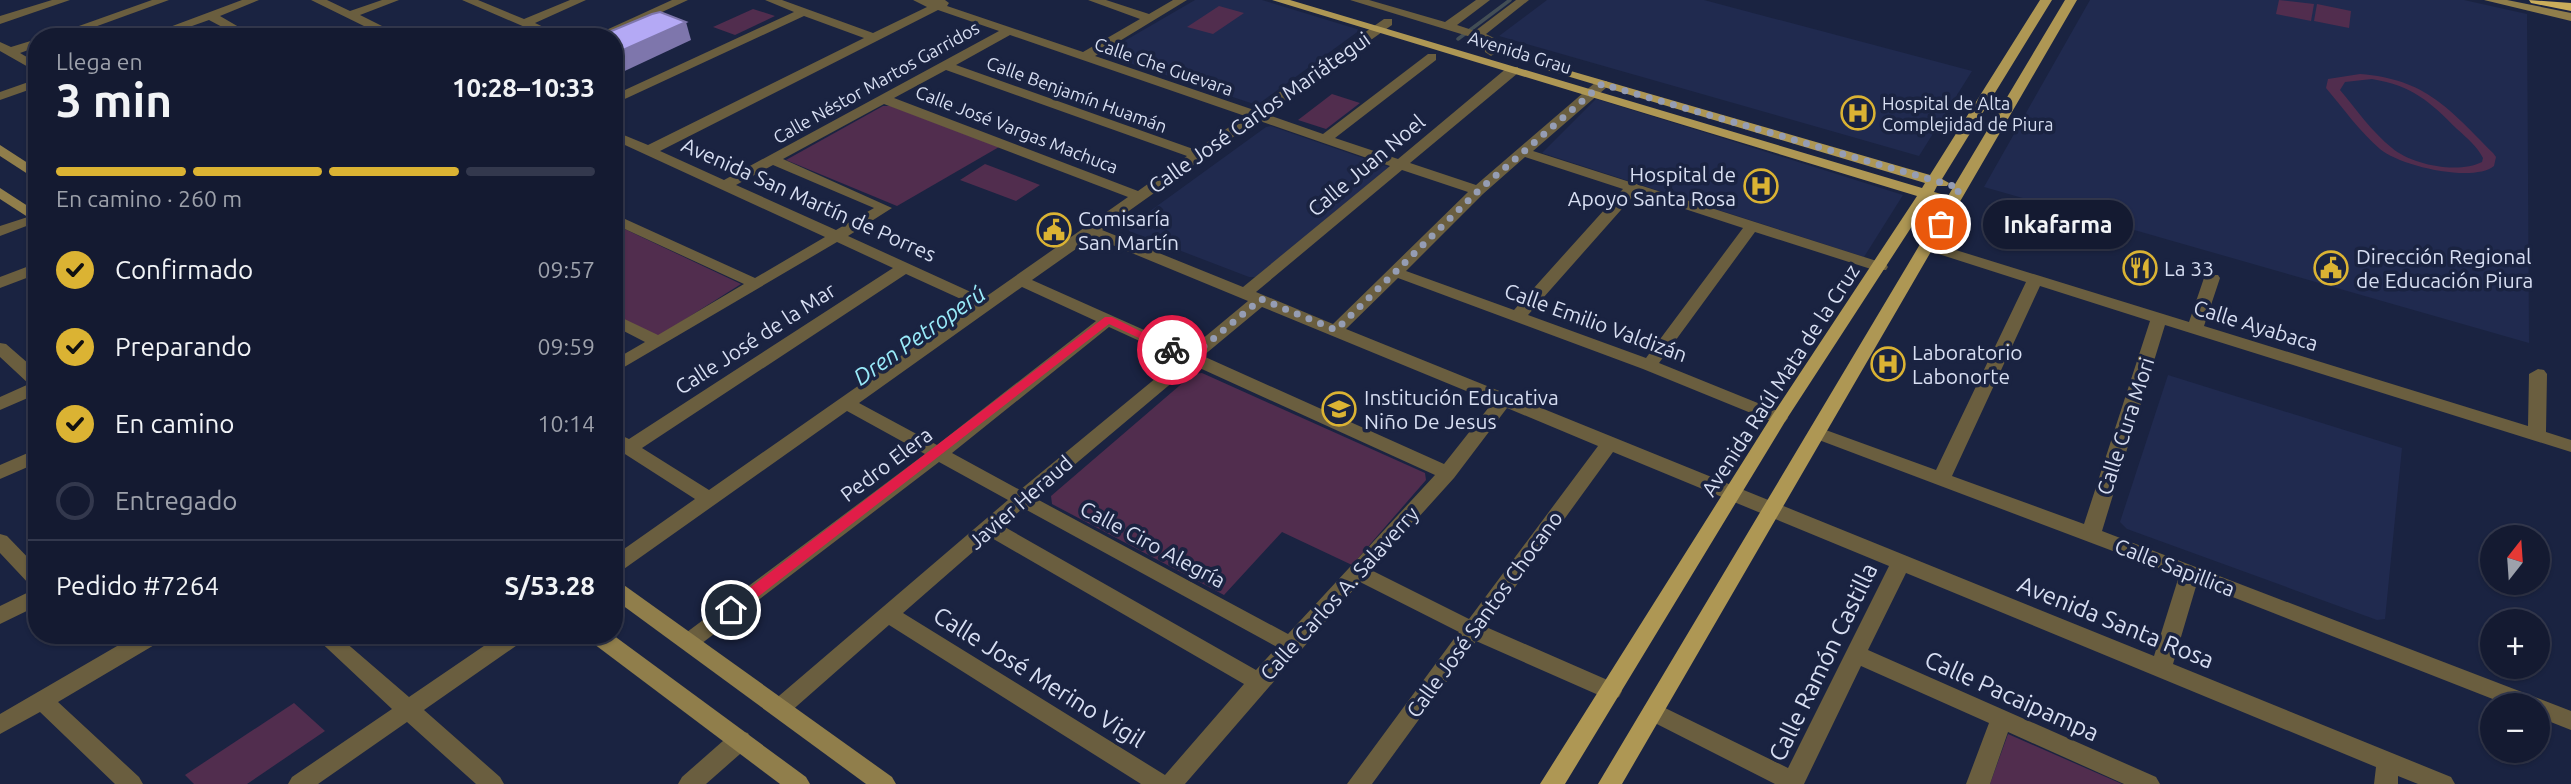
<!DOCTYPE html>
<html lang="es">
<head>
<meta charset="utf-8">
<style>
  body { margin:0; font-family:Ubuntu,sans-serif; background:#1d2339; color:#f1f3f6; height:100vh; display:flex; flex-direction:column; font-size:26px; white-space:nowrap }
  * { box-sizing:border-box; margin:0 }
  p { font-size:23px; color:#9da1ab }
  .icon { flex:none; width:38px; height:38px; fill:none; stroke:currentColor; stroke-width:2; stroke-linecap:round; stroke-linejoin:round }
  .map { position:relative; flex:1; overflow:hidden }
  .side { position:absolute; left:28px; top:28px; width:595px; height:616px; display:flex; flex-direction:column; background:#141a31; border-radius:28px; box-shadow:0 2px 5px #0004,0 0 0 2px #33384d }
  .side>* { flex:none }
  .needle { width:46px; rotate:17deg }
  .controls { position:absolute; left:2480px; top:525px; display:grid; gap:14px }
  .controls a { display:grid; place-items:center; width:70px; height:70px; border-radius:50%; background:#141a31; box-shadow:0 2px 5px #0004,0 0 0 2px #33384d; font-size:35px }
  .pin { position:absolute; display:grid; place-items:center; width:60px; height:60px; color:#fff; margin:-30px; border:4px solid #fff; border-radius:50%; box-shadow:0 2px 7px #0007 }
  .courier { position:absolute; display:grid; place-items:center; width:70px; height:70px; margin:-35px; border:5px solid #e11d48; border-radius:50%; background:#fff; color:#222; box-shadow:0 2px 9px #0007 }
  .bubble { position:absolute; height:49px; border-radius:24px; background:#141a31; box-shadow:0 2px 5px #0004,0 0 0 2px #33384d; font-size:23px; font-weight:700; line-height:49px; text-align:center }
  .overview em { font-style:normal; font-weight:700 }
  .overview div { display:flex; flex-direction:column-reverse }
  .overview { display:flex; align-items:center; justify-content:space-between; height:119px; padding:0 28px }
  h1 { font-size:46px; font-weight:700; line-height:52px }
  .bar { display:grid; grid-template-columns:repeat(4,1fr); gap:10px 7px; align-content:center; height:84px; padding:0 28px }
  .bar i { height:9px; border-radius:5px; background:#33384d }
  .bar .current { background:#dbb333 }
  .bar p { grid-column:span 4 }
  .line { display:flex; align-items:center; gap:18px; padding:0 28px; border-top:2px solid #33384d }
  .line div { flex:1 }
  ol { padding:0 28px; list-style:none }
  li { display:flex; align-items:center; gap:21px; height:77px }
  li p { margin-inline-start:auto }
  li .icon { padding:7px; border-radius:50%; background:#dbb333; color:#111; stroke-width:4 }
  li:last-child { color:#9da1ab }
  li i { width:38px; height:38px; border:4px solid #33384d; border-radius:50% }
  .map>svg:first-child { display:block }
</style>
</head>
<body>
<div class="map">
<svg width="2571" height="784" viewBox="0 0 2571 784">
  <rect width="100%" height="100%" fill="#1a2341"/>
  <g fill="#202a4f">
    <polygon points="1195,0 1262,0 1360,30 1257,105 1102,54"/>
    <polygon points="1547,0 1704,0 1972,71 1919,156 1499,36"/>
    <polygon points="2090,0 2464,0 2527,14 2529,343 1984,187"/>
    <polygon points="1596,99 1713,135 1903,195 1864,257 1542,153"/>
    <polygon points="1271,126 1389,167 1256,277 1249,277 1129,231 1128,227 1266,127"/>
    <polygon points="2168,375 2402,448 2385,619 2377,620 2127,529 2120,522"/>
  </g>
  <g fill="#512d4e" fill-rule="evenodd">
    <polygon points="2279,0 2314,4 2311,21 2276,14"/>
    <polygon points="2317,4 2351,11 2349,28 2314,21"/>
    <polygon points="1219,6 1244,13 1213,34 1187,27"/>
    <polygon points="753,9 775,16 735,35 713,27"/>
    <path d="M2360,74C2426,79 2449,109 2493,153L2496,157L2494,166C2473,183 2400,166 2380,149C2360,132 2343,108 2326,88L2328,79ZM2372,79C2413,86 2429,101 2457,129C2467,138 2477,146 2483,158L2482,162C2458,174 2412,165 2392,148C2372,132 2356,109 2340,90L2345,82Z"/>
    <polygon points="1332,94 1360,103 1326,129 1298,120"/>
    <polygon points="883,106 891,106 999,147 897,206 786,160"/>
    <polygon points="985,164 1040,185 1016,201 960,180"/>
    <polygon points="614,224 741,284 657,337 614,315"/>
    <polygon points="1202,373 1425,473 1426,480 1352,565 1282,532 1224,595 1052,504 1051,496 1193,374"/>
    <polygon points="294,703 325,731 247,784 194,784 185,775"/>
    <polygon points="2008,734 2122,784 1990,784"/>
  </g>
  <g fill="none" stroke-linecap="round" stroke-linejoin="round">
    <polyline stroke="#434e55" stroke-width="3.5" points="1458,39 1510,0"/>
    <g fill="#6a5e3f" fill-rule="evenodd">
      <polygon points="52,0 70,0 0,24 0,16"/>
      <polygon points="152,0 169,0 67,37 48,37"/>
      <polygon points="242,0 259,0 220,16 256,37 241,37 209,20 161,37 143,37"/>
      <polygon points="311,0 327,0 350,11 382,0 399,0 360,15 404,37 387,37 380,33 372,37 354,37 370,29"/>
      <polygon points="462,0 478,0 524,19 570,0 586,0 535,23 565,37 548,37"/>
      <polygon points="672,0 688,0 608,37 591,37"/>
      <path d="M765,0H782L873,33L927,7L913,0H945L949,3L947,6L1083,52L1140,19L1088,0H1106L1149,14L1173,0H1187L1095,56L1254,110L1384,19H1392V25L1266,114L1323,134L1428,54H1436V60L1335,138L1398,159L1508,67H1518V73L1410,163L1476,185L1597,81H1607V87L1533,151L1886,264L1888,267L1886,270H1874L1755,232L1659,363L1785,414L1788,418L1785,422H1773L1643,369L1398,278L1346,329L2154,656L2179,576L1811,437L1808,433L1811,429H1823L1936,470L2026,282L1923,249L1920,246L1923,243H1933L2189,322L2204,278L2206,275H2218L2220,278L2204,326L2528,426L2529,374L2538,369L2544,370L2547,374L2546,432L2571,440V452L2165,325L2102,531L2571,711V730L2538,717V705H2508L2197,583L2173,664L2451,777L2455,784H2418L2398,776V784H2374L2376,767L1906,573L1868,650L2156,777L2160,784H2124L2008,732L1990,784H1966L1989,723L1861,666L1804,784H1775L1645,718L1642,712L1645,706L1653,703L1661,706L1788,768L1889,566L1613,452L1486,627L1619,685L1622,691L1619,697L1611,700L1603,697L1476,641L1372,784H1347L1459,632L1360,582L1185,784H1141L889,625L789,713L781,716L773,713L770,707L773,701L1008,500L939,462L697,647L690,649L683,647L679,641L683,635L925,454L847,411L621,571L614,573V556L695,499L614,447V432L629,439L893,268L837,242L614,373V360L645,342L614,326V314L658,335L744,284L614,224V214L755,278L825,237L614,140V131L648,145L864,38L804,16L614,104V95L794,12ZM938,10L999,31L724,180L660,151ZM1010,35L1245,116L1196,150L956,65ZM946,70L1187,156L1138,191L894,98ZM884,104L1128,197L984,298L848,236L892,208L783,159ZM1257,120L1390,166L1243,287L1102,230ZM1525,157L1623,189L1514,310L1406,271L1483,194ZM773,165L874,208L836,230L736,185ZM1402,170L1468,192L1333,324L1256,292ZM1636,193L1743,228L1646,358L1528,315ZM1093,237L1248,301L1189,350L1032,280ZM906,274L974,305L709,490L642,448ZM2040,286L2150,321L2084,524L1952,476ZM1022,287L1096,321L937,445L859,403ZM1262,307L1493,402L1444,464L1203,356ZM1109,327L1179,359L1020,490L952,453ZM1193,365L1435,475L1288,634L1035,498ZM1507,408L1598,446L1469,619L1371,570L1454,478ZM1023,508L1277,647L1256,670L1003,526ZM990,537L1244,684L1165,775L903,613Z"/>
      <polygon points="1350,0 1369,0 1445,22 1476,0 1490,0 1457,25 1475,31 1516,0 1529,0 1486,34 1496,39 1497,52 1491,56 1485,52 1484,41"/>
      <polygon points="37,39 37,47 20,53 37,63 37,72 0,51 0,42 11,47"/>
      <polygon points="37,79 37,87 0,100 0,92"/>
      <polygon points="37,214 37,222 0,236 0,226"/>
      <polygon points="37,263 37,274 0,288 0,277"/>
      <polygon points="0,343 6,344 37,371 37,394 0,410 0,397 29,384 0,357"/>
      <polygon points="37,449 37,463 0,479 0,465"/>
      <polygon points="0,534 7,536 37,567 37,587 30,585 0,553"/>
      <polygon points="37,588 37,606 0,624 0,606"/>
      <polygon points="136,635 164,635 161,641 58,702 139,777 143,784 115,784 40,712 0,734 0,714"/>
      <polygon points="313,635 337,635 409,697 500,635 526,635 523,641 424,710 500,777 504,784 476,784 407,722 318,784 288,784 292,777 392,709"/>
      <polygon points="740,731 748,733 751,740 748,747 706,784 678,784 682,777 732,733"/>
    </g>
    <g fill="#907e4b" fill-rule="evenodd">
      <polygon points="2484,0 2507,0 2571,13 2571,21"/>
      <polygon points="0,145 37,169 37,180 0,156"/>
      <polygon points="0,188 37,212 37,223 0,199"/>
      <polygon points="614,580 621,583 892,777 896,784 866,784 614,599"/>
      <polygon points="587,635 613,635 806,777 810,784 780,784 590,641"/>
    </g>
    <polygon fill="#ae9754" fill-rule="evenodd" points="1272,0 1290,0 1922,188 1925,183 1540,68 1542,65 1550,65 1930,175 2040,0 2052,0 1942,179 1949,183 1947,186 1937,186 1934,192 1948,196 2065,0 2077,0 1622,784 1598,784 1944,204 1929,200 1786,420 1565,784 1540,784 1773,414 1917,196"/>
    <polygon fill="#caad5b" fill-rule="evenodd" points="2529,0 2571,3 2571,11 2531,3"/>
  </g>
  <polygon fill="#7e76ac" points="686,22 691,40 614,76 614,54"/>
  <polygon fill="#b4a9f5" stroke="#7e76ac" stroke-width="2" points="660,12 686,22 614,54 614,37 597,37 652,14"/>
  <polygon fill="#e11d48" points="1105,317 1112,317 1178,350 1169,352 1109,324 736,614 726,614 726,606"/>
  <g fill="none" stroke-linecap="round" stroke-linejoin="round">
    <polyline stroke="#959db4" stroke-width="7" stroke-dasharray="0 12.6" points="1172,350 1190,358 1261,299 1336,330 1478,191 1602,84 1960,188 1941,224"/>
  </g>
  <defs>
    <symbol id="hospital-ring" viewBox="-11 -11 22 22"><circle r="9.5" fill="#1a2341" stroke="#dbb333" stroke-width="1.5"/><path d="M-5-5h3v3.5h4V-5h3V5h-3V1.5h-4V5h-3Z" fill="#dbb333"/></symbol>
    <symbol id="civic-ring" viewBox="-11 -11 22 22"><circle r="9.5" fill="#1a2341" stroke="#dbb333" stroke-width="1.5"/><path d="M-.6-6.5H3V-4.5H.6V-3L4-1V1h2V6H-6V1h2V-1L-.6-3ZM-1.2 2.5V6h2.4V2.5Z" fill="#dbb333"/></symbol>
    <symbol id="restaurant-ring" viewBox="-11 -11 22 22"><circle r="9.5" fill="#1a2341" stroke="#dbb333" stroke-width="1.5"/><path d="M-5-6h1v4h1v-4h1v4h1v-4h1v5L-1.5 .5V6h-2V.5L-5-1ZM5-6V6H3V1.5H1.5Q1.5-4 5-6Z" fill="#dbb333"/></symbol>
    <symbol id="school-ring" viewBox="-11 -11 22 22"><circle r="9.5" fill="#1a2341" stroke="#dbb333" stroke-width="1.5"/><path d="M0-5L7-2L0 1L-7-2ZM-4 1L0 2.5L4 1V4Q0 6-4 4Z" fill="#dbb333"/></symbol>
  </defs>
  <g fill-rule="evenodd">
    <use href="#hospital-ring" x="1839" y="94" width="38" height="38"/>
    <use href="#hospital-ring" x="1742" y="167" width="38" height="38"/>
    <use href="#civic-ring" x="1035" y="211" width="38" height="38"/>
    <use href="#restaurant-ring" x="2121" y="249" width="38" height="38"/>
    <use href="#civic-ring" x="2312" y="249" width="38" height="38"/>
    <use href="#hospital-ring" x="1869" y="345" width="38" height="38"/>
    <use href="#school-ring" x="1320" y="390" width="38" height="38"/>
  </g>
  <g text-anchor="middle" dominant-baseline="central" stroke-width="7" stroke-linejoin="round" paint-order="stroke">
    <g font-size="18" fill="#d7def2" stroke="#1a2341">
      <text transform="translate(1520 52) rotate(17)">Avenida Grau</text>
      <text transform="translate(1164 66) rotate(19)">Calle Che Guevara</text>
      <text transform="translate(876 82) rotate(-29)">Calle Néstor Martos Garridos</text>
      <text transform="translate(1077 94) rotate(20)">Calle Benjamín Huamán</text>
      <text transform="translate(1017 129) rotate(21)">Calle José Vargas Machuca</text>
    </g>
    <g font-size="18" fill="#d7def2" stroke="#1a2341" text-anchor="start">
      <text x="1882" y="103">Hospital de Alta<tspan x="1882" dy="21">Complejidad de Piura</tspan></text>
    </g>
    <g font-size="21" fill="#d7def2" stroke="#1a2341">
      <text transform="translate(1259 112) rotate(-35)">Calle José Carlos Mariátegui</text>
      <text transform="translate(1366 165) rotate(-40)">Calle Juan Noel</text>
      <text transform="translate(809 199) rotate(24)">Avenida San Martín de Porres</text>
      <text transform="translate(1596 322) rotate(20)">Calle Emilio Valdizán</text>
      <text transform="translate(2256 325) rotate(17)">Calle Ayabaca</text>
      <text transform="translate(755 338) rotate(-33)">Calle José de la Mar</text>
      <text transform="translate(1780 380) rotate(-57)">Avenida Raúl Mata de la Cruz</text>
      <text transform="translate(2125 426) rotate(-72)">Calle Cura Mori</text>
      <text transform="translate(886 464) rotate(-37)">Pedro Elera</text>
      <text transform="translate(1020 502) rotate(-41)">Javier Heraud</text>
      <text transform="translate(1153 544) rotate(28)">Calle Ciro Alegría</text>
      <text transform="translate(2175 567) rotate(21)">Calle Sapillica</text>
      <text transform="translate(1339 593) rotate(-48)">Calle Carlos A. Salaverry</text>
      <text transform="translate(1484 614) rotate(-54)">Calle José Santos Chocano</text>
    </g>
    <g font-size="21" fill="#d7def2" stroke="#1a2341" text-anchor="start">
      <text x="1736" y="174" text-anchor="end">Hospital de<tspan x="1736" dy="24">Apoyo Santa Rosa</tspan></text>
      <text x="1078" y="218">Comisaría<tspan x="1078" dy="24">San Martín</tspan></text>
      <text x="2356" y="256">Dirección Regional<tspan x="2356" dy="24">de Educación Piura</tspan></text>
      <text x="2164" y="268">La 33</text>
      <text x="1912" y="352">Laboratorio<tspan x="1912" dy="24">Labonorte</tspan></text>
      <text x="1364" y="397">Institución Educativa<tspan x="1364" dy="24">Niño De Jesus</tspan></text>
    </g>
    <g font-size="23" font-style="italic" fill="#99ebfa" stroke="#1a2341">
      <text transform="translate(919 335) rotate(-35)">Dren Petroperú</text>
    </g>
    <g font-size="24" fill="#d7def2" stroke="#1a2341">
      <text transform="translate(2116 622) rotate(22)">Avenida Santa Rosa</text>
      <text transform="translate(1823 662) rotate(-64)">Calle Ramón Castilla</text>
      <text transform="translate(1039 677) rotate(32)">Calle José Merino Vigil</text>
      <text transform="translate(2012 696) rotate(24)">Calle Pacaipampa</text>
    </g>
  </g>
</svg>
<div class="controls">
<a><svg class="needle" viewBox="-14 -14 28 28"><path d="M0-13l5 13h-10z" fill="#e53935"/><path d="M0 13l5-13h-10z" fill="#9da1ab"/></svg></a>
<a>+</a>
<a>−</a>
</div>
<div class="pin" style="left:1941px;top:224px;background:#ea580c"><svg class="icon" aria-label="bag" viewBox="0 0 24 24"><path d="M5 8h14l-1 12H6zM9 8a3 3 0 0 1 6 0"/></svg></div>
<div class="pin" style="left:731px;top:610px;background:#1f2937"><svg class="icon" aria-label="home" viewBox="0 0 24 24"><path d="M3 11l9-7 9 7M6 9v11h12V9"/></svg></div>
<div class="courier" style="left:1172px;top:350px"><svg class="icon" aria-label="bike" viewBox="0 0 24 24"><circle cx="6" cy="16" r="4"/><circle cx="18" cy="16" r="4"/><path d="M6 16l4-8h5l3 8M10 8l3 8H6M13 5h3"/></svg></div>
<div class="bubble" style="left:1983px;top:200px;width:150px">Inkafarma</div>
<section class="side">
<div class="overview"><div><h1>3 min</h1><p>Llega en</p></div><em>10:28–10:33</em></div>
<div class="bar"><i class="current"></i><i class="current"></i><i class="current"></i><i></i><p>En camino · 260 m</p></div>
<ol>
<li><svg class="icon" aria-label="check" viewBox="0 0 24 24"><path d="M5 12l5 5 9-10"/></svg>Confirmado<p>09:57</p></li>
<li><svg class="icon" aria-label="check" viewBox="0 0 24 24"><path d="M5 12l5 5 9-10"/></svg>Preparando<p>09:59</p></li>
<li><svg class="icon" aria-label="check" viewBox="0 0 24 24"><path d="M5 12l5 5 9-10"/></svg>En camino<p>10:14</p></li>
<li><i></i>Entregado</li>
</ol>
<div class="line" style="height:91px"><div>Pedido #7264</div><b>S/53.28</b></div>
</section>
</div>
</body>
</html>
